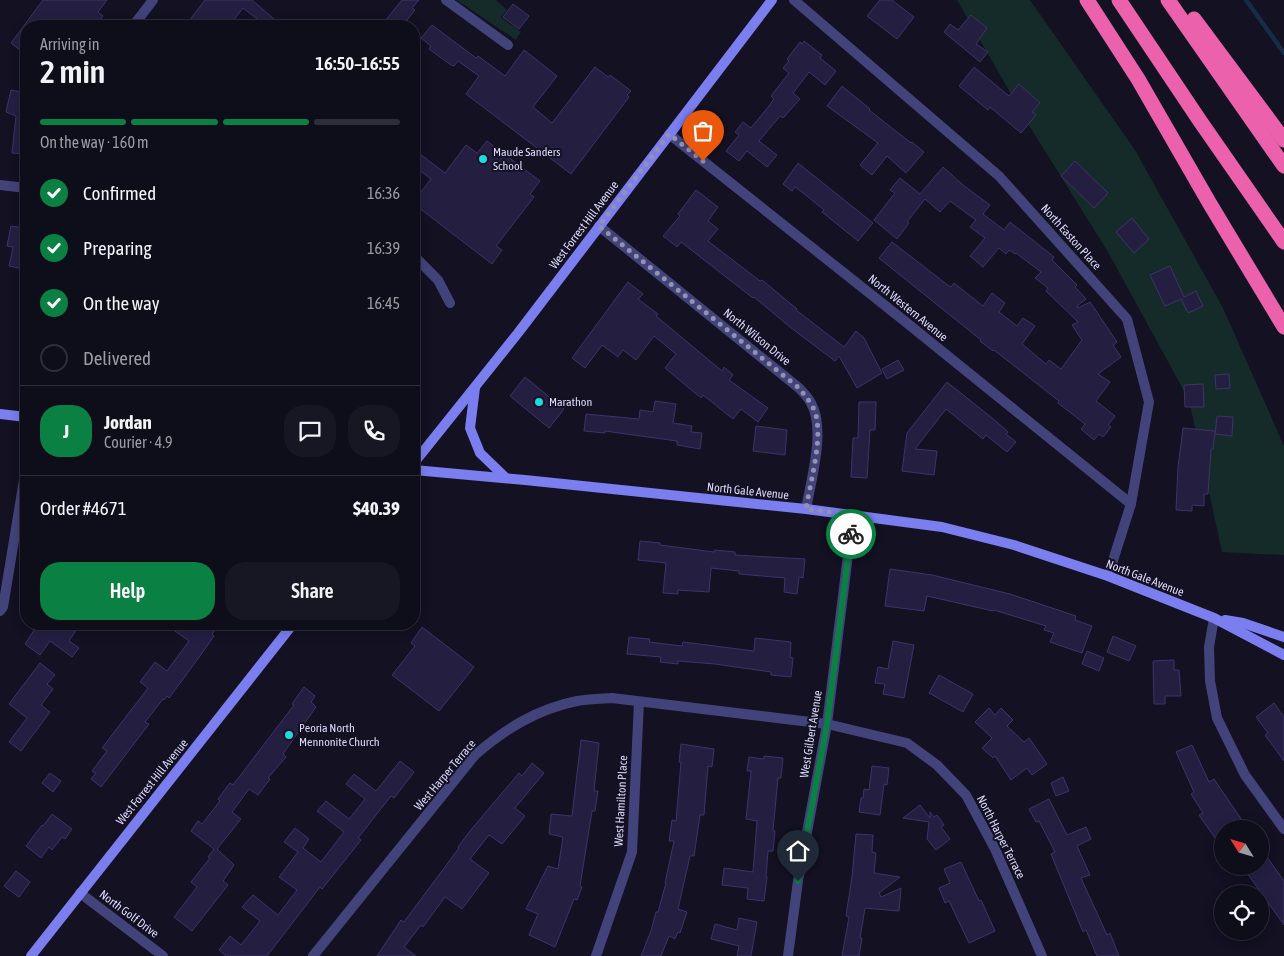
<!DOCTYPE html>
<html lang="en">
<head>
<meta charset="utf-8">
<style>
  body { margin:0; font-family:"Asap Condensed",sans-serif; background:#171623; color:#f1f3f6; height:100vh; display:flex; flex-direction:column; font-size:19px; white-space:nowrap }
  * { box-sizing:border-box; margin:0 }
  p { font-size:16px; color:#9b9ca2 }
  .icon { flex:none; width:28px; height:28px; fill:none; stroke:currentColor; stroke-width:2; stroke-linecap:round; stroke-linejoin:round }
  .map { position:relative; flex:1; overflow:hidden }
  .details { position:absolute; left:20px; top:20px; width:400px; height:610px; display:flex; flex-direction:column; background:#0e0d1a; border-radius:20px; box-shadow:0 2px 12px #0003,0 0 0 1px #2e2d39 }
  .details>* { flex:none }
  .needle { width:32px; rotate:307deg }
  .tools { position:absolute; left:1214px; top:820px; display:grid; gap:10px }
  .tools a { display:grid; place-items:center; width:55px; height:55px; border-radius:50%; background:#0e0d1a; box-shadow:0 2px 12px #0003,0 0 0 1px #2e2d39; font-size:25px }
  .pin { position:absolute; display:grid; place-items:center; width:42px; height:42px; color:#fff; margin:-51px -21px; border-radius:50% 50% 50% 0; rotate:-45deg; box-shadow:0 0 5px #0007 }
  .pin .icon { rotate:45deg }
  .courier { position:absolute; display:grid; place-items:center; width:50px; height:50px; margin:-25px; border:4px solid #0b8043; border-radius:50%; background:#fff; color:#222; box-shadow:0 1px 6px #0007 }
  .overview em { font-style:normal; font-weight:600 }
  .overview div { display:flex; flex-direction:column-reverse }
  .overview { display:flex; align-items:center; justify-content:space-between; height:85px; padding:0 20px }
  h1 { font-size:32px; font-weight:600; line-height:38px }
  .bar { display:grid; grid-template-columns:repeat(4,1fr); gap:8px 5px; align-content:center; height:60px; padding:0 20px }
  .bar i { height:6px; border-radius:4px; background:#2e2d39 }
  .bar .active { background:#0b8043 }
  .bar p { grid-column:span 4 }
  .line { display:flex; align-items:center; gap:12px; padding:0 20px; border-top:1px solid #2e2d39 }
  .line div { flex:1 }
  .round { display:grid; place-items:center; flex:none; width:52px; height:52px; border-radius:20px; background:#171623 }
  ol { padding:0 20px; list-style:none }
  li { display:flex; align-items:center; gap:15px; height:55px }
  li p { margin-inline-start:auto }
  li .icon { padding:5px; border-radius:50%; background:#0b8043; color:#fff; stroke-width:4 }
  li:last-child { color:#9b9ca2 }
  li i { width:28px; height:28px; border:2px solid #2e2d39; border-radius:50% }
  .primary-button { display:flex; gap:10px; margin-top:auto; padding:10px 20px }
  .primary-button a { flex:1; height:58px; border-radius:20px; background:#0b8043; color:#fff; font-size:20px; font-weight:600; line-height:58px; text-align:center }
  .primary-button a+a { background:#171623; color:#f1f3f6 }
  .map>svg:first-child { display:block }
</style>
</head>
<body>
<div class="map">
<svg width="1284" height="956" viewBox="0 0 1284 956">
  <rect width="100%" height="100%" fill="#131122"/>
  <g fill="#152b29">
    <polygon points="457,0 496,0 507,10 501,17 521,32 516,40"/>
    <polygon points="957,0 1030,0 1135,150 1223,308 1284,446 1284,555 1222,552 1189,400 1108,252 1030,127"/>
  </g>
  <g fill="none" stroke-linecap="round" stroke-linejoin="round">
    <polyline stroke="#162c47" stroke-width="4.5" points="1246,0 1284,53"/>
  </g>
  <g fill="#241f41" stroke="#3c346a">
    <polygon points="43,0 107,0 98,12 103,16 96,26 26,26 26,55 11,43"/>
    <polygon points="205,0 252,0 274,19 268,26 266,26 243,8 229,26 185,26"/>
    <polygon points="402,0 419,0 412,8 415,10 402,26 381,26"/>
    <polygon points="880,0 892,0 914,17 897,39 867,16"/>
    <polygon points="513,4 529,16 519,29 503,17"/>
    <polygon points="971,15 987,28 976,44 988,52 980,62 944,32 950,24 958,30"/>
    <polygon points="432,25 476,58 478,56 505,76 524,50 557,76 533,107 552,123 595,67 608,77 610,75 631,91 627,95 629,97 571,174 466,94 479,76 458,61 454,66 451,65 429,49 431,46 421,38"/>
    <polygon points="804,41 822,55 820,58 836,71 825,85 809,72 793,93 800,99 783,118 780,116 759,141 777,155 767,167 747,151 739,161 726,151 739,135 735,132 743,122 751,128 769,106 774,99 771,96 789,73 783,68 789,61 787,59 800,42 802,44"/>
    <polygon points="974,67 1009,96 1019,84 1040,103 1032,112 1036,115 1021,133 990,107 988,110 959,86"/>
    <polygon points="842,86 870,109 869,110 911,143 912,142 924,152 906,173 887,156 872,175 860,165 878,143 827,106"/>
    <polygon points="11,90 26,93 26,154 12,153 16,116 6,112"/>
    <polygon points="487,141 540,181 530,194 534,197 496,246 502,250 492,264 414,204 414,201 431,179 414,166 414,162 420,154 445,173 466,145 477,153"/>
    <polygon points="1075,161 1108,193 1094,208 1061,176"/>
    <polygon points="798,163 873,223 858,241 822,212 824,210 802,192 795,187 792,191 783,184"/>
    <polygon points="943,167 963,185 990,205 983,214 1004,230 1010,222 1054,257 1052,260 1077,285 1075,287 1086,299 1077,306 1078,308 1090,302 1117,342 1113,345 1121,357 1098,374 1110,382 1096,401 1115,416 1108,425 1111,427 1103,437 1099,434 1094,440 1081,429 1085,424 1058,403 1059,401 994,350 993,351 980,341 981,340 879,258 892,242 949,286 951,287 954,283 983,306 992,293 1005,303 999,312 1017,326 1023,318 1035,326 1022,344 1046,364 1049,360 1061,369 1082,340 1072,325 1078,322 1046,291 1048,288 1035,278 1041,272 1016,253 1015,254 1009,250 1006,254 999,248 983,267 970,256 985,238 970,227 976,220 950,201 940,212 925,199 907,222 909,223 897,239 874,220 895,193 890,190 900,178 920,194"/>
    <polygon points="696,190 718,207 708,221 718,229 708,241 760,281 762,280 797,309 796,310 844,347 856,331 864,338 882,373 857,388 839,356 835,361 790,327 754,297 753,298 681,242 677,247 663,236 680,216 678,214"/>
    <polygon points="1132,218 1149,239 1134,253 1116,232"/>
    <polygon points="11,226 26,228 26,256 23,269 9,266 13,247 7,246"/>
    <polygon points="1170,266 1184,297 1196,291 1203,306 1188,313 1181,299 1165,306 1150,275"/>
    <polygon points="628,282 643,294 638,299 658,314 656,316 722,371 724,367 733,375 729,380 768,408 758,422 741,409 733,419 703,395 701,398 665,368 676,354 654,336 636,360 623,350 618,357 602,345 585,368 572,358"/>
    <polygon points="898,360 904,370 887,379 882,369"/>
    <polygon points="1229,374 1230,388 1216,389 1215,375"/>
    <polygon points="525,377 564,409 549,428 510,396"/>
    <polygon points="947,382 997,422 1008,432 1006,434 1016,442 1007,452 986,435 983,439 946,409 915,449 937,451 934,475 902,471 907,433"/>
    <polygon points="1203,384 1204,407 1185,407 1184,385"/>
    <polygon points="655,401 676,404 673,423 692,426 691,432 702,433 700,449 677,445 677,441 605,431 605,433 584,431 586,414 639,419 640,410 653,412"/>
    <polygon points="859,402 876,402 875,430 870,430 867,478 851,477 853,438 858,438"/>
    <polygon points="1217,416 1233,417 1232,436 1215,434"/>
    <polygon points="756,426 787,430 785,455 753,451"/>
    <polygon points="1183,428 1215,431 1213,449 1211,449 1208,494 1204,494 1204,506 1192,505 1192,511 1176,510 1178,467"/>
    <polygon points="640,541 660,543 660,545 714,552 715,550 735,552 735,555 805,559 803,578 799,577 797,594 784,592 785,578 739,574 739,571 711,568 709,592 678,590 678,594 663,593 666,563 638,560"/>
    <polygon points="890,569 932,575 1010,594 1076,616 1075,620 1092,626 1082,653 1050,642 1054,633 1044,630 1046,626 994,610 993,611 927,596 924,611 885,606"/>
    <polygon points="38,624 80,624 69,641 79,648 72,657 50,641 40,655 25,644"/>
    <polygon points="165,624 210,624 217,628 212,634 214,636 200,656 169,698 167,696 164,700 163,699 145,722 149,724 101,787 91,779 96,773 92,771 107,751 102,748 148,688 140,682 155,662 167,671 189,641"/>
    <polygon points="422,627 474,667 439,711 392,675 415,646 411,643"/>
    <polygon points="1113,636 1136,646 1129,661 1107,652"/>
    <polygon points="629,637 650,639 649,642 682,646 683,642 754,651 755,638 791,642 790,657 793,658 791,677 771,675 771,672 715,664 678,661 678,664 660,662 661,657 627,654"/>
    <polygon points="893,641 914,645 904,698 883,694 885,684 875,683 878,667 888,669"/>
    <polygon points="1087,651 1104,658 1099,671 1082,664"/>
    <polygon points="1174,660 1174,670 1179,670 1181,696 1165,696 1165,704 1154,704 1153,661"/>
    <polygon points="40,663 55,675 47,684 53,689 41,705 50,712 21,751 9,742 27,718 9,704"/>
    <polygon points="939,675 973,694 963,712 929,693"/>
    <polygon points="304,687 315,696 311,702 316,707 283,754 286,757 268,778 270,779 258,795 249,789 232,812 241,819 217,849 234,865 223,881 228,885 192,931 174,917 197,887 191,882 210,858 208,857 214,849 191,831 198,821 202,824 220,801 218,799 230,783 233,785 294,705 292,704"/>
    <polygon points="1274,703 1284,717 1284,761 1265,735 1268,733 1256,717"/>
    <polygon points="989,708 995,715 1001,708 1013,720 1007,726 1024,742 1029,738 1047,764 1032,775 1027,768 1011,780 995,756 993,758 982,748 992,738 975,722"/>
    <polygon points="581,740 599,743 594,791 598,791 595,811 592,811 580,886 582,887 577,900 574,899 555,947 529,935 538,914 526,909 548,866 558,869 563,837 549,834 551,814 572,816"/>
    <polygon points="681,744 714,749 712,767 708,766 704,815 700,815 694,856 690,856 678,909 687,912 680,933 678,932 675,939 669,936 661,956 641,956 651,931 656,912 658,912 666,883 665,883 674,841 669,841 672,820 676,821 681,762 679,762"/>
    <polygon points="1192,745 1209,782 1214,779 1248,829 1222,829 1222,848 1199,815 1203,813 1191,794 1194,792 1176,752"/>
    <polygon points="764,756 783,758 781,778 778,778 773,830 775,831 773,851 768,851 766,877 767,877 764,901 747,899 748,888 722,885 724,868 753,872 757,821 746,819 751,771 747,771 749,757 764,759"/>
    <polygon points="400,761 414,772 394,798 391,796 358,838 361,840 322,889 320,887 267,956 226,956 219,950 230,936 241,945 260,921 242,907 253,895 278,915 297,890 279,877 298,852 284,842 295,828 309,839 303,848 321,862 344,832 317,811 326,801 349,819 365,799 346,784 354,774 376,791"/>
    <polygon points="532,763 544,773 515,808 525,816 502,844 489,835 470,859 489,873 462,909 445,897 423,927 421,925 404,947 416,956 377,956 401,920 404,922 459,848 458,847 470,831 519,773 522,776"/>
    <polygon points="872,766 889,768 887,785 884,784 880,815 859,812 861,798 863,798 864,789 869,790"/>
    <polygon points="50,773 61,781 53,792 42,783"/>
    <polygon points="1063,777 1069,791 1056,796 1051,783"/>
    <polygon points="1049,799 1067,835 1086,827 1091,839 1077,846 1090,875 1081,878 1107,935 1110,933 1119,956 1097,956 1086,930 1083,932 1051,854 1055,852 1039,821 1036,822 1029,809"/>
    <polygon points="920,805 930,818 930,812 934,817 937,815 944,825 941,827 950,839 936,850 927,839 929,822 903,818"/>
    <polygon points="52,814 72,829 65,839 62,837 52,850 49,847 41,858 26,846 42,825 43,826"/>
    <polygon points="856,834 873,835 872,852 876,853 874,873 900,877 879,893 881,897 901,888 899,911 865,908 860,938 862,938 859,956 842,956 849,917 846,916 852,877"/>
    <polygon points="1260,847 1284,881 1284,925 1242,866 1260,866"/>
    <polygon points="961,862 979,901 981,900 995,931 969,943 949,901 945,903 939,888 950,883 944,869"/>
    <polygon points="16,871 30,882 19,897 4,886"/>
    <polygon points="739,918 757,922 751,956 737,956 739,946 711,939 715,924 737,930"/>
  </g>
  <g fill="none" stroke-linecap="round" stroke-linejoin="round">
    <g stroke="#42437b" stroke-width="10">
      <polyline points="446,0 508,45"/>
      <polyline points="794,0 999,176 1127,319 1149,402 1131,504 1108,576"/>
      <polyline points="133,26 153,0"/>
      <polyline points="669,134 902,319 1131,504"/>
      <polyline points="0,185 26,188"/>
      <path d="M599,226L799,388C803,392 808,397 811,403C826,429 811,480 806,509"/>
      <polyline points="414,256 438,280 450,303"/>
      <polyline points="0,611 3,607 26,468"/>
      <polyline points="1214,618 1209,647 1210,681 1217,718 1245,775 1284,829"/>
      <polyline points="80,893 163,956"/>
      <path d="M313,956L475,755C505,729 537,709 577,701C588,699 600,699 612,698L827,724L907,743L937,765L966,795L995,849L1042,956"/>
      <polyline points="596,956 632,852 639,702"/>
      <polyline points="788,956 798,881 827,724 853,515"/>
    </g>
    <g stroke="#7a7eee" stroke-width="10">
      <polyline points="475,388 470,428 480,453 506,478"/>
      <polyline points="0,414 26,417"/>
      <polyline points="414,463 518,333 772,0"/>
      <polyline points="414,470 525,480 806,509 942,527 1014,545 1108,576 1214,618 1284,655"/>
      <polyline points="1225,620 1243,623 1284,637"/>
      <polyline points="31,956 293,624"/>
    </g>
    <g stroke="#eb61ab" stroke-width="15">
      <polyline points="1087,0 1138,79 1210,204 1284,327"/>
      <polyline points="1119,0 1200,121 1284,242"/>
      <polyline points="1168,0 1284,166"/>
      <polyline points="1194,19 1284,140"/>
    </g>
  </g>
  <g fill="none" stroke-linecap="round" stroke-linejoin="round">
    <path stroke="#9492ae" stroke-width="5" stroke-dasharray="0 9" d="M703,161L669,134L599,226L799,388C807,398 816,408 817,421C821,445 810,484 806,509L853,515L851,534"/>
    <polyline stroke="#0b8043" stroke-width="6" points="798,881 827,724 851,534"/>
  </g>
  <g fill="#1dd9e0" stroke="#131122" stroke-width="2">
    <circle cx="483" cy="159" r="5"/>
    <circle cx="539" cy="402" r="5"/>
    <circle cx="289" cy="735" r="5"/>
  </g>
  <g text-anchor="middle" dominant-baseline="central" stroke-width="4" stroke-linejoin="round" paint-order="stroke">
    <g font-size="12" fill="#d9d7fa" stroke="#131122" text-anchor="start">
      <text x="493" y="152">Maude Sanders<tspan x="493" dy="14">School</tspan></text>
      <text x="549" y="402">Marathon</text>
      <text x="299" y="728">Peoria North<tspan x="299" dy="14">Mennonite Church</tspan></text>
    </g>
    <g font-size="12" fill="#d9d7fa" stroke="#131122">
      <text transform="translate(584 225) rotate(-53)">West Forrest Hill Avenue</text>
      <text transform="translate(1071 237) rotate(48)">North Easton Place</text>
      <text transform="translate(908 308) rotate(39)">North Western Avenue</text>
      <text transform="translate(757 337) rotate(39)">North Wilson Drive</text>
      <text transform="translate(748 491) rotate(6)">North Gale Avenue</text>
      <text transform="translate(1145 578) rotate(21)">North Gale Avenue</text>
      <text transform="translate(811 734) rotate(-81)">West Gilbert Avenue</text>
      <text transform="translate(445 775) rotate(-50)">West Harper Terrace</text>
      <text transform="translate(152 782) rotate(-51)">West Forrest Hill Avenue</text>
      <text transform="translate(621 801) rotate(-87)">West Hamilton Place</text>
      <text transform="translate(1001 837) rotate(63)">North Harper Terrace</text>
      <text transform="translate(129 914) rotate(37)">North Golf Drive</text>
    </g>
  </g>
</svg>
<div class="tools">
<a><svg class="needle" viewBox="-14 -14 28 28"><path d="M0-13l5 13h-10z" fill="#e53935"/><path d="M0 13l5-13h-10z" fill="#9b9ca2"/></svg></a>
<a><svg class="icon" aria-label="locate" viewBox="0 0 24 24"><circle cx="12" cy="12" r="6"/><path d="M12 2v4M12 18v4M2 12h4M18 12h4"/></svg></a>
</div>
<div class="pin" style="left:703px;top:161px;background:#ea580c"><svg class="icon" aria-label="bag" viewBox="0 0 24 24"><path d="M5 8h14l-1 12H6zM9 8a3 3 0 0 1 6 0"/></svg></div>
<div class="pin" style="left:798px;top:881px;background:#1f2937"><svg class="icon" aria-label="home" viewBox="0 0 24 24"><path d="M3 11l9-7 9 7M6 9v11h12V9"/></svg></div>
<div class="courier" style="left:851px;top:534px"><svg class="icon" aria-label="bike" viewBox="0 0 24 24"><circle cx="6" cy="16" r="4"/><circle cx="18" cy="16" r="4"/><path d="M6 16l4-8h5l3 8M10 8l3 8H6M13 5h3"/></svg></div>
<section class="details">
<div class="overview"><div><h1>2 min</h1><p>Arriving in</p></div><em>16:50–16:55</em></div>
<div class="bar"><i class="active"></i><i class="active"></i><i class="active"></i><i></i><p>On the way · 160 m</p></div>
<ol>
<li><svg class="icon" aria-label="check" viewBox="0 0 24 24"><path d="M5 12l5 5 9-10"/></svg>Confirmed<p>16:36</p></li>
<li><svg class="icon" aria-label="check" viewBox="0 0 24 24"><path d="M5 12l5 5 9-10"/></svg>Preparing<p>16:39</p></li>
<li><svg class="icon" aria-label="check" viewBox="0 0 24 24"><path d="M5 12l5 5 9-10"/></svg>On the way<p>16:45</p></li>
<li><i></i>Delivered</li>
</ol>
<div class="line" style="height:90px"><b class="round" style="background:#0b8043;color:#fff">J</b><div><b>Jordan</b><p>Courier · 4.9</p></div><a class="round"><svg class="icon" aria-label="chat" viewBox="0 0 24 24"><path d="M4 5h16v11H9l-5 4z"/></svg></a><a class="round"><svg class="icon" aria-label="phone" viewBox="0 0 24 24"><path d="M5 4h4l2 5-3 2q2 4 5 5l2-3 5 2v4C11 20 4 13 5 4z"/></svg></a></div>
<div class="line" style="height:65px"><div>Order #4671</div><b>$40.39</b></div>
<div class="primary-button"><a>Help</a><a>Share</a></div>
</section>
</div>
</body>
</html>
